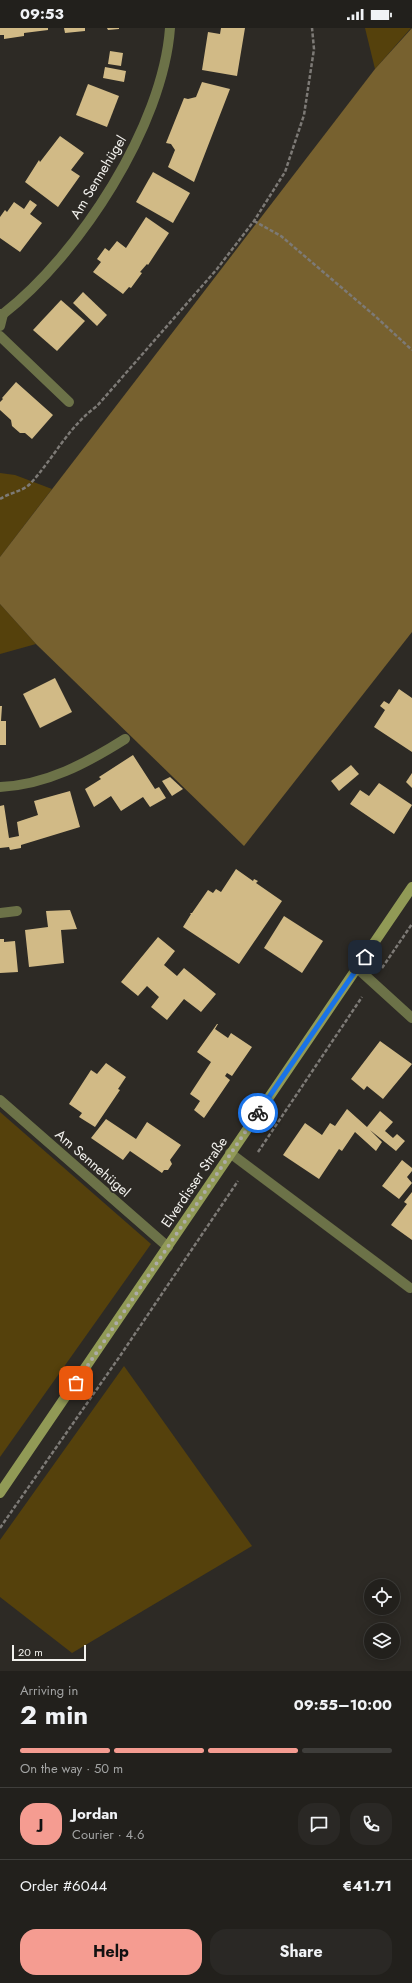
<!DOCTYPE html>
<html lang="en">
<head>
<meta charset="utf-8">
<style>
  body { margin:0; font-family:Jost,sans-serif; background:#2a2825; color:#f1f3f6; height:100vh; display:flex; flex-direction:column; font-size:15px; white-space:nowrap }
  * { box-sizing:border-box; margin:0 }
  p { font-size:13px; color:#a2a3a3 }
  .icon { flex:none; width:22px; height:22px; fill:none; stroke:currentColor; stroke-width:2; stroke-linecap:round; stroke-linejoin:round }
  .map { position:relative; height:1643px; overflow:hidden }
  .sheet { display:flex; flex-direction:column; background:#22201c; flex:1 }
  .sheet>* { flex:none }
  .fabs { position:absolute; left:364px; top:1551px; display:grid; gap:8px }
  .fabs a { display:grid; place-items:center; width:36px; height:36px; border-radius:50%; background:#22201c; box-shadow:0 2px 10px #0003,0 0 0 1px #3f3e3b; font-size:20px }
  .scale { position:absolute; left:12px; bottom:10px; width:74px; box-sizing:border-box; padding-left:4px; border:2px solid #f2f1ed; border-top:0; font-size:11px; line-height:14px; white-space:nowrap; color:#f2f1ed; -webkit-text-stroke:3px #2d2a25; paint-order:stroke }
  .pin { position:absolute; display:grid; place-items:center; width:34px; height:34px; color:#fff; margin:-17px; border-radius:8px; box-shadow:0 2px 6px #0006 }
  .courier { position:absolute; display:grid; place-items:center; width:40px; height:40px; margin:-20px; border:3px solid #1a73e8; border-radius:50%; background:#fff; color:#222; box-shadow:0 1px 5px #0007 }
  .head em { font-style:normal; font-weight:700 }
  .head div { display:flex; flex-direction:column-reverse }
  .head { display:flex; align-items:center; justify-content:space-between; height:68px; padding:0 20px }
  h1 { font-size:26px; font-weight:700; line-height:30px }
  .bar { display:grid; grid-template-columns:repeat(4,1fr); gap:6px 4px; align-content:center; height:48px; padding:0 20px }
  .bar i { height:5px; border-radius:3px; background:#3f3e3b }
  .bar .selected { background:#f59c91 }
  .bar p { grid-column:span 4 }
  .line { display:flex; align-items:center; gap:10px; padding:0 20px; border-top:1px solid #3f3e3b }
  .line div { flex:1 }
  .round { display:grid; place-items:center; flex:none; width:42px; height:42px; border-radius:16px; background:#2a2825 }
  .primary-button { display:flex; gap:8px; margin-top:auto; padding:8px 20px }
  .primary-button a { flex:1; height:46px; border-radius:16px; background:#f59c91; color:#111; font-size:16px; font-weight:700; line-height:46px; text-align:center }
  .primary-button a+a { background:#2a2825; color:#f1f3f6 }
  .status { display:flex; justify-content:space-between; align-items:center; height:28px; padding:0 20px; background:#22201c; direction:ltr }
  .status svg { height:11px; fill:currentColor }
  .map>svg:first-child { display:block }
</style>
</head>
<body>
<div class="status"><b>09:53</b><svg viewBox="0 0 49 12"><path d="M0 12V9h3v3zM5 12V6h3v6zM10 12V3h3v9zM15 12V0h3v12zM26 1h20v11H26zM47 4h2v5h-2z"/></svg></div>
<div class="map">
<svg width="412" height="1643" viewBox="0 0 412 1643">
  <rect width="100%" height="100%" fill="#2d2a25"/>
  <g fill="#55410c">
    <polygon points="365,0 411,0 375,41"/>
    <polygon points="0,445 15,447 52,461 0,529"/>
    <polygon points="0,576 36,616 0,626"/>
    <polygon points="0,1084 151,1216 0,1429"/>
    <polygon points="124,1338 252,1518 72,1625 0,1569 0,1512"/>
  </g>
  <polygon fill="#77612f" points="412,0 412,604 244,818 36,616 0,576 0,529 375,41"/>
  <g fill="#d1ba86">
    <polygon points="0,0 48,0 48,2 24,5 24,8 4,11 4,7 0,7"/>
    <polygon points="64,0 85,0 85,3 65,5"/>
    <polygon points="107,0 119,0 119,1 108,2"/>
    <polygon points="221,0 245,0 237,48 202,42 208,4 220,6"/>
    <polygon points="110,23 123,25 121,38 108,36"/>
    <polygon points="105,39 126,43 124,54 103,50"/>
    <polygon points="202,54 230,61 194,154 168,139 175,122 171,116 166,115 184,70 188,71 196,69"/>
    <polygon points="88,56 119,68 107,99 76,87"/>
    <polygon points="60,108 84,125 71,142 80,148 58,179 25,154 39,132 40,134"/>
    <polygon points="153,144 190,165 173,195 136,174"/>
    <polygon points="30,172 37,177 30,186 42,195 20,224 0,210 0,189 5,182 7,184 14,174 24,181"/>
    <polygon points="146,189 169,205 148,237 147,236 140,244 142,245 131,260 129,259 123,266 93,244 101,234 97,231 105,220 109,223 117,213 126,220"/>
    <polygon points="83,264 107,287 97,298 73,275"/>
    <polygon points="61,272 85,293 57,323 33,302"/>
    <polygon points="16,354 53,387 32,411 25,405 20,405 12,398 11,392 0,382 0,374 3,371 2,370"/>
    <polygon points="55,650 72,684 40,700 23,666"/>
    <polygon points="399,661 412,670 412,724 374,699 385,682 380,678 384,673 389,676"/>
    <polygon points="0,678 2,678 1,693 6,693 6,717 0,717"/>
    <polygon points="133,727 155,761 159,759 166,770 150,779 143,769 121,783 111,768 94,779 85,761 101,751 99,749"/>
    <polygon points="351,737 359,746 339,763 331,753"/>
    <polygon points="412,745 412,760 406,754"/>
    <polygon points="170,749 183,761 172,768 162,753"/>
    <polygon points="379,755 412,777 394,806 350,776 360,762 369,768"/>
    <polygon points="70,763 80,799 21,817 21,820 10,822 9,819 0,820 0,778 4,777 9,810 19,808 17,794 38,787 34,773"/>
    <polygon points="236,841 253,853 254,851 258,853 256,855 282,873 239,936 183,899 191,886 190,885 192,885 208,862 213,865 216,861 221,864"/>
    <polygon points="70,882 77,901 61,902 64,935 29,939 25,902 48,899 46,883"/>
    <polygon points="284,888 323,913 302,945 264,920"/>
    <polygon points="158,909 175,923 164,937 177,948 184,940 216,966 201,984 184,971 167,992 151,979 159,969 147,958 138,968 121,954"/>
    <polygon points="0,911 4,911 4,914 15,913 18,944 0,945"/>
    <polygon points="217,996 218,996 215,1001 228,1010 231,1005 252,1019 232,1048 227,1045 225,1048 230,1052 204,1090 194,1082 200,1073 190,1066 211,1034 197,1024"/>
    <polygon points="380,1013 412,1036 383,1071 367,1058 364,1062 351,1051"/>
    <polygon points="106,1035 126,1049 118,1061 120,1062 95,1099 79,1089 82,1085 69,1076 91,1042 97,1046"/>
    <polygon points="347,1081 367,1099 380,1083 393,1094 385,1103 393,1110 397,1106 405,1113 396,1123 370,1102 382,1114 376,1123 355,1104 342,1123 339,1121 319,1151 283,1127 305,1095 322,1107 330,1095 335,1098"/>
    <polygon points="106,1091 136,1111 147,1094 181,1117 170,1132 172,1136 168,1142 164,1142 162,1145 130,1123 123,1132 91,1110"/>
    <polygon points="402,1132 412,1140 412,1143 407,1149 412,1155 399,1171 382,1158"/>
    <polygon points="412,1164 412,1212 391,1197 407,1176 404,1174"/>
  </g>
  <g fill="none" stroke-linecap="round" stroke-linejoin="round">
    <g stroke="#7d7a76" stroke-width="2.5" stroke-dasharray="4 2" stroke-linecap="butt">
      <polyline points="254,193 281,208 375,288 412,322"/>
      <path d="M0,471C9,465 23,463 30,456C54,430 68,399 97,378L217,241L254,193L285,144L304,87L314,21L312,0"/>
      <polyline points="382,940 412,896"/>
      <polyline points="258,1124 362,969"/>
      <polyline points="0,1500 120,1328 238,1153"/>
    </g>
    <g stroke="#6c7248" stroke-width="10">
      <polyline points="0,308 69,374"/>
      <polyline points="0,885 17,883"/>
      <polyline points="230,1125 410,1260"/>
    </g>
    <g stroke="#6c7248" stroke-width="10">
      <path d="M0,286H3C79,227 163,98 170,0"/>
      <polyline points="0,298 3,286"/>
      <path d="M0,759C46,757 87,735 125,711"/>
      <polyline points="357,940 412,990"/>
      <polyline points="0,1072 168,1219"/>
    </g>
    <polyline stroke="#919a56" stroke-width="10" points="0,1465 412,859"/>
  </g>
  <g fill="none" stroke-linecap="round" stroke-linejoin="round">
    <polyline stroke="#adaba7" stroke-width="4" stroke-dasharray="0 7.2" points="76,1355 258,1085"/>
    <polyline stroke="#1a73e8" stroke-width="5" points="258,1085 365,929"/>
  </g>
  <g text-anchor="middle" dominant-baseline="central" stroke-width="4" stroke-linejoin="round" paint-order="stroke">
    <g font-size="14" fill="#f2f1ed" stroke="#2d2a25">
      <text transform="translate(98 149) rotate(-59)">Am Sennehügel</text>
      <text transform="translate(93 1135) rotate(41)">Am Sennehügel</text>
      <text transform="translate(194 1154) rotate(-56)">Elverdisser Straße</text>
    </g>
  </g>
</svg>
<div class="fabs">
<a><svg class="icon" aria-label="locate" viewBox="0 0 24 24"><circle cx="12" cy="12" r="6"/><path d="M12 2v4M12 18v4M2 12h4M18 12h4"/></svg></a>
<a><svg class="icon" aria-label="layers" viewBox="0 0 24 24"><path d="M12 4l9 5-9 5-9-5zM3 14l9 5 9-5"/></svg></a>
</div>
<div class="scale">20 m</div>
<div class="pin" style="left:76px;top:1355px;background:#ea580c"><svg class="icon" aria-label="bag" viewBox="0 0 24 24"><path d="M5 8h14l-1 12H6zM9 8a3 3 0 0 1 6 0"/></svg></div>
<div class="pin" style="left:365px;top:929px;background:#1f2937"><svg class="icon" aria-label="home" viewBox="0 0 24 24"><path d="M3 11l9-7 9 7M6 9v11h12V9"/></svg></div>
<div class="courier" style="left:258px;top:1085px"><svg class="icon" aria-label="bike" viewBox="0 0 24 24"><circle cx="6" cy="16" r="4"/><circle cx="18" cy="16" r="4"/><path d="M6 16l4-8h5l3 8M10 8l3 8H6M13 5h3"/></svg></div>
</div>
<section class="sheet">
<div class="head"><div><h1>2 min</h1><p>Arriving in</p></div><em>09:55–10:00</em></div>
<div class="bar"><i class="selected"></i><i class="selected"></i><i class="selected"></i><i></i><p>On the way · 50 m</p></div>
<div class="line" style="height:72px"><b class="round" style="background:#f59c91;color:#111">J</b><div><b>Jordan</b><p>Courier · 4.6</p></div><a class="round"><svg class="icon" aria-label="chat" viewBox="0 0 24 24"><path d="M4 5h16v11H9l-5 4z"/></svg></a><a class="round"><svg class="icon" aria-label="phone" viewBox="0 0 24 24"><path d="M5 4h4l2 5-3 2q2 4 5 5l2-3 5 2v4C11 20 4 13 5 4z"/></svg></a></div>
<div class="line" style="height:52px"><div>Order #6044</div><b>€41.71</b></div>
<div class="primary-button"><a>Help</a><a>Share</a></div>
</section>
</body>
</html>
